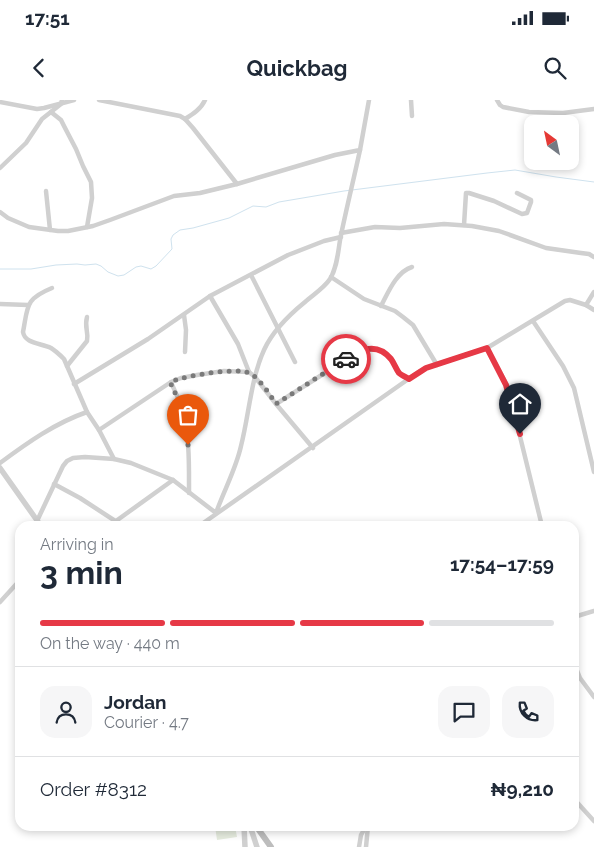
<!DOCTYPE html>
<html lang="en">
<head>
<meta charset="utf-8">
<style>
  body { margin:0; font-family:Raleway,sans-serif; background:#f6f6f7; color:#1f2937; height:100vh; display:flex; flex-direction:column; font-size:19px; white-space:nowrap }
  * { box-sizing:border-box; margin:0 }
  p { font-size:16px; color:#747a83 }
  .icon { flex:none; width:28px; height:28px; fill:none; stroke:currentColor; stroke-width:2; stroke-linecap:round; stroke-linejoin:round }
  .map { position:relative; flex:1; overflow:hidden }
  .details { position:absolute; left:15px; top:421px; width:564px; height:310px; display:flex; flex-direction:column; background:#fff; border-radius:15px; box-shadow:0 2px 8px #0003 }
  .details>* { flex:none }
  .needle { width:32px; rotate:327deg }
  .controls { position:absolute; left:524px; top:15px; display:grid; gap:10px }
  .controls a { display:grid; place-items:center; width:55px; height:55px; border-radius:10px; background:#fff; box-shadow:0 2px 8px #0003; font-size:25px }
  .pin { position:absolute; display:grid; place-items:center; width:42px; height:42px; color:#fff; margin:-51px -21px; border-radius:50% 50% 50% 0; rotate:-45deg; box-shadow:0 0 5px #0007 }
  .pin .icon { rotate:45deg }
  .courier { position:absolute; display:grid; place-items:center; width:50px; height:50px; margin:-25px; border:4px solid #e63946; border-radius:50%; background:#fff; color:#222; box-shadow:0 1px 6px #0007 }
  .summary em { font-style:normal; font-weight:700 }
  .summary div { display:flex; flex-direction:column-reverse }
  .summary { display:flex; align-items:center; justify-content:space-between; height:85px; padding:0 25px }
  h1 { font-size:32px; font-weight:700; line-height:38px }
  .bar { display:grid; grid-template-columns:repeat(4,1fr); gap:8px 5px; align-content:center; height:60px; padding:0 25px }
  .bar i { height:6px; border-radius:4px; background:#e0e1e3 }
  .bar .active { background:#e63946 }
  .bar p { grid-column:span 4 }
  .line { display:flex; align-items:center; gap:12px; padding:0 25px; border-top:1px solid #e0e1e3 }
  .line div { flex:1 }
  .round { display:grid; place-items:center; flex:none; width:52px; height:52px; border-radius:15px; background:#f6f6f7 }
  .status { display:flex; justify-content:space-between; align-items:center; height:35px; padding:0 25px; background:#fff; direction:ltr }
  .status svg { height:14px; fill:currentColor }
  header { display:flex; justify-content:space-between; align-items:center; height:65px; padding:0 25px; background:#fff; font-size:22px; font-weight:700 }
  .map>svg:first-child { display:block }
</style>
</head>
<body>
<div class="status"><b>17:51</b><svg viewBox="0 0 49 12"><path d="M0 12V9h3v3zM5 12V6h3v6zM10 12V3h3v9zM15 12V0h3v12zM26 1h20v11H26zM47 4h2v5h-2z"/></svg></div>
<header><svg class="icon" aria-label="back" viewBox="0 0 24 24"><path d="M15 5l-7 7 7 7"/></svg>Quickbag<svg class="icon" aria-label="search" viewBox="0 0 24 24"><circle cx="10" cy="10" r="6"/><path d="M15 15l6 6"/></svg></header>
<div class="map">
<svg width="594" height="747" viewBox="0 0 594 747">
  <rect width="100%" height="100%" fill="#fff"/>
  <polygon fill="#e6ecdf" points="215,726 235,726 237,737 217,740"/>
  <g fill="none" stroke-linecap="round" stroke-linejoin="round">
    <polyline stroke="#cfe2ee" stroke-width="1" points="0,169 31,169 56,165 77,164 85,165 96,164 101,166 108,172 118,176 124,175 136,167 141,166 151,169 156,166 172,149 171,139 173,135 180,130 193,128 229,118 253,106 266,107 279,102 344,91 487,73 515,70 556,77 594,82"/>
    <g stroke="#d0d0d0" stroke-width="4.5">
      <polyline points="99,0 180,16 185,19 193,28 237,84 335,55 360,50 369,0"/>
      <polyline points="411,0 412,16"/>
      <polyline points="497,0 500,5 503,7 529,12 563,13 594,9"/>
      <polyline points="0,2 37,9 44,8 74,0"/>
      <polyline points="51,12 61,20 64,26 76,49 83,66 91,82 92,98 87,127"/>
      <path d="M185,19C193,14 201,9 205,0"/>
      <polyline points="0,68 26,43 42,19 61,4 62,0"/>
      <polyline points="46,91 50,130"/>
      <polyline points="0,112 8,118 29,127 58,131 68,131 93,126 110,120 174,96 200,93 237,84"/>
      <polyline points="464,125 466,93 469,93 494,101 522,114 527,113 531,102 531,100 517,93"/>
      <polyline points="341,133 375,127 400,128 444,124 472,126 499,131 546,148 581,153 589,154 594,157"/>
      <polyline points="251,175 295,262"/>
      <polyline points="331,177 364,199 395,211 403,217 413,225 437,265"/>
      <path d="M52,188C25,199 28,206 23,232C25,244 41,243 51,248C56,251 60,255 64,259L87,312"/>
      <polyline points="210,196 238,244 249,272"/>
      <polyline points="0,204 28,205"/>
      <polyline points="586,205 594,210"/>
      <path d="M381,206C388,193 396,172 412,167"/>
      <polyline points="184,215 186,230 185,252"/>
      <polyline points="533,221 563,266 574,288 594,372"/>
      <polyline points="487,248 507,285 515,316 542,426"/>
      <path d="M67,266L87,241C89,232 84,228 87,217"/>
      <path d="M171,282C174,290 179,298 181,307C190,334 189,364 189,393"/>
      <polyline points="74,284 148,239 210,196 288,155 324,141 341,137"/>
      <polyline points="276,304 328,271 348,257 367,249 380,250 386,254 392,260 400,274 409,279"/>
      <polyline points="99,330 171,282 181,278 197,275 224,271 249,272 255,277 276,304 313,348"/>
      <path d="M0,363C27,343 55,323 87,312L99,330L114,359"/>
      <polyline points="54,384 80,398 123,426"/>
      <path d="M37,421L63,366L67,361L73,358L85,357L114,359L131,363L173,380L216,413C224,390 236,369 241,346C249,315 251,278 264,250C273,230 289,215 305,202C314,194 324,188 330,179C338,166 338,149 341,135C347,106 354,78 360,50"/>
      <polyline points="116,421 173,380"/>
      <polyline points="199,426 417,273 426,268 487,248 565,201 570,200 586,205 594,192"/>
      <polyline points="0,502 20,480"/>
      <polyline points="574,517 594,511"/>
      <polyline points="574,563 580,578 594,597"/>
      <polyline points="574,699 594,721"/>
      <polyline points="359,747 361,735 366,726"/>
      <polyline points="366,747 368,726"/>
    </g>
    <g stroke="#d0d0d0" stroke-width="5.5">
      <polyline points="0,368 41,426"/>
      <polyline points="244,726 245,747"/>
      <polyline points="250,726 257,747"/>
    </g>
    <polyline stroke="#bdbdbd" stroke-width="6" points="256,726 271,747"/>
  </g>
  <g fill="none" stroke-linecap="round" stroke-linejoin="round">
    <path stroke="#7a7a7a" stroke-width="5" stroke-dasharray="0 9" d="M188,345C186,322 180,302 170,282C185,276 239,266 251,274C260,279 270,295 276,304L346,259"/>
    <path stroke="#e63946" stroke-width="6" d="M346,259C361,249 377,242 391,259C394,263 396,269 399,273C401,275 406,277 409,279L426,268L487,248L506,285L520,334"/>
  </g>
</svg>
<div class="controls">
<a><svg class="needle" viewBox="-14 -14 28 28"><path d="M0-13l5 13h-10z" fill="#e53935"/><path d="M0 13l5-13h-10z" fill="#747a83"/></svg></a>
</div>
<div class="pin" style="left:188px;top:345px;background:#ea580c"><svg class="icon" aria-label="bag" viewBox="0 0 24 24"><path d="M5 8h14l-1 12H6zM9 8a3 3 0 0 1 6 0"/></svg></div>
<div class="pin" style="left:520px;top:334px;background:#1f2937"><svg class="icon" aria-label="home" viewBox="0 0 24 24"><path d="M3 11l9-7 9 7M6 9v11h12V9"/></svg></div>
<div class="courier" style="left:346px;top:259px"><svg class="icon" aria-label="car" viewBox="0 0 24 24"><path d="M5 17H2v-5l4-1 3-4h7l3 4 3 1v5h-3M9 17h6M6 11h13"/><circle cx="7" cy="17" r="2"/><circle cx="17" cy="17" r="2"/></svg></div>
<section class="details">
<div class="summary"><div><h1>3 min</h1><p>Arriving in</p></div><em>17:54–17:59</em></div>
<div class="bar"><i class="active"></i><i class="active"></i><i class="active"></i><i></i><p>On the way · 440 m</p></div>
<div class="line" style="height:90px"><a class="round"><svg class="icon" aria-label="person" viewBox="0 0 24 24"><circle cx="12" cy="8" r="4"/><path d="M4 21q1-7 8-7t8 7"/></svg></a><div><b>Jordan</b><p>Courier · 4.7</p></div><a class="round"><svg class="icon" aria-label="chat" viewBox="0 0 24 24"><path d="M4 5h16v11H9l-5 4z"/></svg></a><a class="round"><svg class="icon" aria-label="phone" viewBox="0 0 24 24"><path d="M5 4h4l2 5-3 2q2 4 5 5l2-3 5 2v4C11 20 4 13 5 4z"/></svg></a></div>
<div class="line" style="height:65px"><div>Order #8312</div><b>₦9,210</b></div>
</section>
</div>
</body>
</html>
